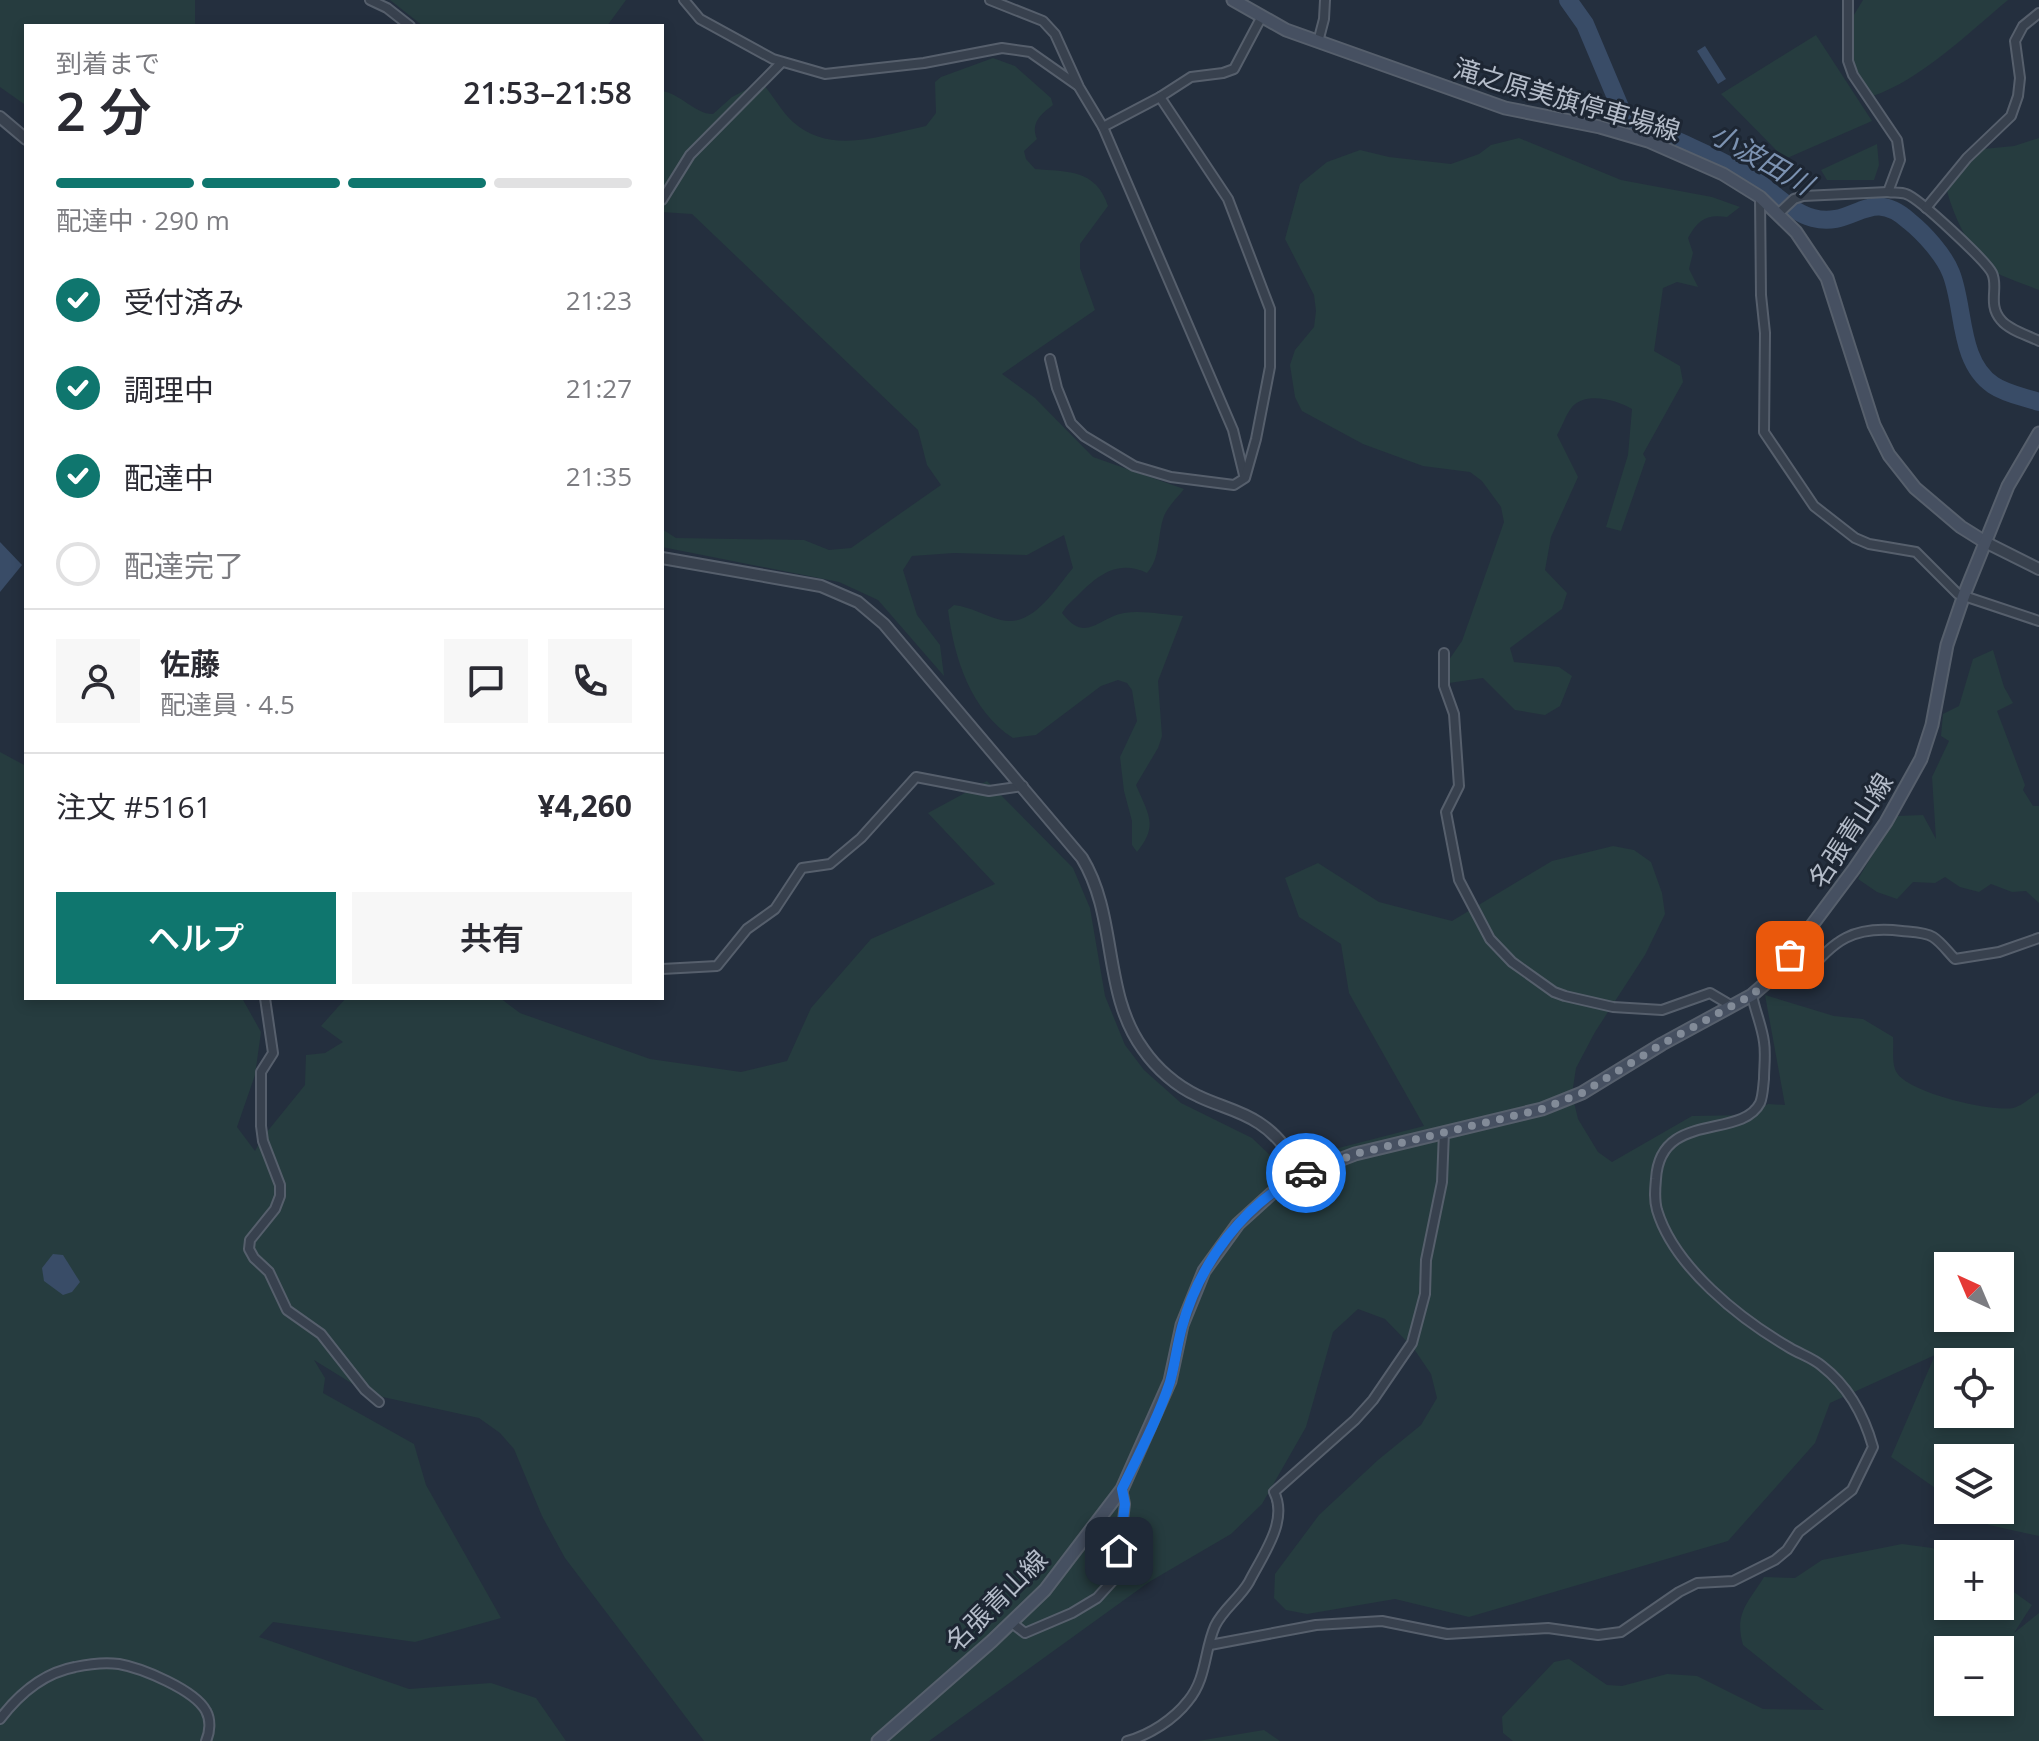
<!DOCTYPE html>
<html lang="ja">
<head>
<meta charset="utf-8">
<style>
  body { margin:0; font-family:"Open Sans","Noto Sans JP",sans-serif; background:#f7f7f7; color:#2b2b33; height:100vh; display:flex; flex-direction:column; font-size:30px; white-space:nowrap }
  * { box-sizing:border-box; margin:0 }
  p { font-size:26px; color:#7c7c81 }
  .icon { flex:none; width:44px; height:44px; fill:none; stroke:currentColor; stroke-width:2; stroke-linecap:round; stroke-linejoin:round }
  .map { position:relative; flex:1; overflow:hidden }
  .side { position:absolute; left:24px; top:24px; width:640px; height:976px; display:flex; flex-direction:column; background:#fff; border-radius:0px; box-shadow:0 4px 12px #0003 }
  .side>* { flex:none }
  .needle { width:52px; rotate:316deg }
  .fabs { position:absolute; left:1934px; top:1252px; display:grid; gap:16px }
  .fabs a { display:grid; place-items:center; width:80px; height:80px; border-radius:0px; background:#fff; box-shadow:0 4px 12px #0003; font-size:40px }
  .pin { position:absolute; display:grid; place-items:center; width:68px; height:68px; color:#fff; margin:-34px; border-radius:16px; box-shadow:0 4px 12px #0006 }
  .courier { position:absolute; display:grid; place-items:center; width:80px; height:80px; margin:-40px; border:6px solid #1a73e8; border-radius:50%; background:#fff; color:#222; box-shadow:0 2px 10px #0007 }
  .headline em { font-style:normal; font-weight:600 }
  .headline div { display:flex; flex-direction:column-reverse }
  .headline { display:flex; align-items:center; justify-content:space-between; height:136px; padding:0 32px }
  h1 { font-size:52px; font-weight:600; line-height:60px }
  .bar { display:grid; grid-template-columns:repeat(4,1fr); gap:12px 8px; align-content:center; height:96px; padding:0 32px }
  .bar i { height:10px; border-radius:6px; background:#e1e1e2 }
  .bar .active { background:#0f766e }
  .bar p { grid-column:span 4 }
  .line { display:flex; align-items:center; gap:20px; padding:0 32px; border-top:2px solid #e1e1e2 }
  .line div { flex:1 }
  .round { display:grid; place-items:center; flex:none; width:84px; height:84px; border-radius:0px; background:#f7f7f7 }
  ol { padding:0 32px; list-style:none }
  li { display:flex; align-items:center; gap:24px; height:88px }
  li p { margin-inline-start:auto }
  li .icon { padding:8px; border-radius:50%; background:#0f766e; color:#fff; stroke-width:4 }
  li:last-child { color:#7c7c81 }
  li i { width:44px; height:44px; border:4px solid #e1e1e2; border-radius:50% }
  .action { display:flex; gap:16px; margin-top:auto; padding:16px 32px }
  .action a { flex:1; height:92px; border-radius:0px; background:#0f766e; color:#fff; font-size:32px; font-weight:600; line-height:92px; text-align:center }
  .action a+a { background:#f7f7f7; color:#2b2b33 }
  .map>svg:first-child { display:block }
</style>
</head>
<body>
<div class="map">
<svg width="2039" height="1741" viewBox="0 0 2039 1741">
  <rect width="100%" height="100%" fill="#242f3e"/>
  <g fill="#263c3f" fill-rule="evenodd">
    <polygon points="0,0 195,0 195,26 26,26 26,99 24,104 0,87"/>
    <polygon points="390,0 626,0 607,26 423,26"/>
    <path d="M1863,0H2008C1968,33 1922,79 1873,96L1853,71L1849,23Z"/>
    <polygon points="1816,35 1872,121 1785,159 1721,94"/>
    <path d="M993,58L1015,66L1051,98L1053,105C1041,114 1030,123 1037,139L1024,151L1026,159L1035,169C1068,172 1096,169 1108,206L1080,244V268L1095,310L1002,374L1035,398L1093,457L1184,489C1178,497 1168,506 1164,516C1157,535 1161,558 1147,573C1111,556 1090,584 1066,607L1062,613C1086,644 1097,618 1124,613C1142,610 1165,615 1183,616L1158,681L1162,736L1158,748L1136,785C1148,814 1159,825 1137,852L1132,845V821L1124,791L1120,757L1137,721L1132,690L1127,683L1118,680L1101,686L1036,735L1013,738C971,711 954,658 948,610L954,605C971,607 985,616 1001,620C1033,628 1055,589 1073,568L1064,535L1027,555L954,553L912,556L903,570L917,615L940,645L944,676L878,600L839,582L662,547V529L676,538L804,540L829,550L851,548L941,485L927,465L918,430L692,214L662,212V91C681,94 695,114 713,114L732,97L761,82C773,95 780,110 793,122C831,156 882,135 926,126L936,113L935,82L941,77Z"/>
    <path d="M1519,138L1621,180L1712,197L1740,207L1727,217C1706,214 1698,220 1688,238L1693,253L1689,269L1698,287L1677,282L1663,288L1654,351L1680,366L1683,382L1643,454L1646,459L1621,531L1606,527L1628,455L1632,409C1617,400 1586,391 1572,407C1566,414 1562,427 1557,435L1578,477L1551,537L1545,570L1567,593L1562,609L1510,648L1514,662L1559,667L1572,676L1560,706L1545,715L1515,710L1483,678L1449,683L1444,667L1462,641L1504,522L1501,507L1482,481L1470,472L1423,466L1363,444L1302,411L1295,397L1290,365L1295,350L1314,327L1316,311L1314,295L1285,239L1300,184L1327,162L1360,150L1389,157L1451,164L1479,154L1491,145Z"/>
    <path d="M2039,138V290C2025,284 1998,276 1987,267C1971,253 1948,205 1946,184L1983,149L2014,146Z"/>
    <polygon points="1877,144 1879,165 1874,180 1827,180 1821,170"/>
    <polygon points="1993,650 2004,687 2013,703 1997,711 2025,785 2023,790 2033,806 2039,806 2039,903 2026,891 2012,892 1991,884 1979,892 1960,887 1945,877 1935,883 1913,882 1897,899 1877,892 1858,879 1896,816 1923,815 1936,839 1932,777 1949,741 1941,736 1943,714 1959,706 1973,659"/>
    <path d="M0,752L26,766V998H242L261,1032L255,1075L237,1127L255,1151L262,1138L305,1085L306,1055L325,1053L343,1042L321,1026L346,998H500L520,1013L650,1059L741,1072L787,1061L811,1008L871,939L995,884L928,813L987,781L1073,868L1090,908L1105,996L1125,1045L1144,1070L1181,1103L1252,1138L1272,1157L1279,1179L1327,1151L1424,1126L1349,993L1341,944L1299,917L1285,878L1318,863L1379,902L1452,921L1552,861L1613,846L1634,850L1651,862L1662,893L1665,914L1645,955L1595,1032L1576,1068L1572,1094L1578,1119L1598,1152L1612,1162L1692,1116L1749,1115L1768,1104L1785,1105L1765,995L1834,1016L1863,1019L1893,1037C1894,1047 1891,1064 1897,1073C1910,1093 1990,1112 2013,1108C2022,1106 2031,1097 2039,1092V1536L1989,1525L1967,1510H2000V1458H1948V1497L1891,1457L1935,1355L1830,1403L1815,1443L1728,1541L1469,1617L1395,1599L1307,1614L1286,1610L1274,1598L1275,1574L1319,1515L1378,1460L1421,1425L1437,1398L1431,1374L1414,1349L1385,1319L1358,1309L1333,1332L1306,1427L1262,1504L1231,1534L1149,1582L929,1741H704L565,1558L542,1516L514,1449L500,1433L479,1418L369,1394L314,1360L325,1378L323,1393L414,1444L426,1485L501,1618L415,1642L273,1622L259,1637L409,1689L491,1683L536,1698L566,1741H0ZM1948,1266H2000V1318H1948ZM1948,1362H2000V1414H1948Z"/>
    <path d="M1902,1544L1932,1548L1948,1555V1606H2000V1582L2032,1605L2014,1633L2039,1613V1741H1513L1503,1733L1502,1717L1554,1662L1569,1659L1607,1685L1622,1686L1667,1674L1697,1676L1763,1709L1824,1710L1743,1645C1734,1613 1748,1603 1764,1577L1795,1578L1822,1560ZM1948,1650H2000V1702H1948Z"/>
    <polygon points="1264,1730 1280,1741 1198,1741"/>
  </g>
  <g fill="#394c67">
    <polygon points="1705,46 1726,79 1718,84 1697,51"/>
    <polygon points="0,542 22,565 0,592"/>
    <polygon points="53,1254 63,1255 80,1282 72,1292 63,1295 44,1281 42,1268"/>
  </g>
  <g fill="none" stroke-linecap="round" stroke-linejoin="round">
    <path stroke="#394c67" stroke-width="18" d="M1568,0L1585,24L1625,119C1666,136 1708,153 1747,175C1769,187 1789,212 1813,218C1854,229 1869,185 1909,221C1924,233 1944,255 1951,273C1965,308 1958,361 1993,385C2006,394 2024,397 2039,402"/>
    <defs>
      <g id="minor">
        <polyline points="370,0 387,8 410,26"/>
        <polyline points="684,0 700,19 773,59 825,74 924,63 1002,48 1030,52 1077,85"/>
        <polyline points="990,0 1043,21 1055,34 1079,87 1103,127 1233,430 1244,475"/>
        <path d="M1848,0V61L1853,75L1897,140L1900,160L1888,192C1893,193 1901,192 1906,194C1919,198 1986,261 1992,273C1999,287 1987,304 2001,320C2009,330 2027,335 2039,341"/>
        <polyline points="1318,42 1324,19 1325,0"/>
        <polyline points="1103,127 1160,97 1191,77 1223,73 1234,69 1261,18"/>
        <polyline points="1760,197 1761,295 1765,333 1764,432 1814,506 1855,538 1869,544 1916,552 1958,594 2039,621"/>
        <polyline points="662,200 690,155 781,63"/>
        <polyline points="1926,208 1967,158 2011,116 2018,96 2020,78 2015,41 2023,26 2039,13"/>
        <polyline points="1778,214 1794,199 1803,196 1888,192"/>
        <polyline points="1050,359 1057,388 1071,423 1084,436 1134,466 1171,477 1234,485 1245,478 1256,439 1270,367 1270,309 1228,199 1160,97"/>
        <polyline points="1444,653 1444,686 1454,714 1459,786 1446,812 1459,880 1490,939 1512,962 1554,992 1565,996 1613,1007 1662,1010 1710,993 1732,1006"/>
        <polyline points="662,969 717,966 747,929 775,909 802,868 830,864 861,838 916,777 989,791 1023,786"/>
        <path d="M1774,976H1805C1833,940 1854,925 1902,931C1911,932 1925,932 1933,937C1941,942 1948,952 1955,959L1999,952L2039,938"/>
        <polyline points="265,998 273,1053 261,1072 261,1126 263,1141 280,1185 280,1196 275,1209 250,1240 249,1249 254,1258 269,1272 287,1310 321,1334 365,1390 379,1402"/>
        <polyline points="1012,1623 1025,1633 1072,1613 1097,1598 1116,1577 1125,1504 1122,1489"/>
        <path d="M1210,1645L1316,1625L1382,1621L1447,1634L1548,1628L1598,1635L1621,1632L1679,1592L1697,1583L1733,1581L1775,1560L1787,1550L1799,1532L1852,1490L1873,1447C1864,1415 1849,1387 1822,1366C1813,1358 1800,1354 1790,1348C1740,1319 1674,1267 1657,1210C1654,1199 1655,1190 1656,1179C1660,1110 1741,1140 1760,1103C1763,1096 1763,1087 1764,1079C1764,1067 1766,1054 1764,1042C1762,1026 1755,1011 1752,995"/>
        <path d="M0,1719C19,1694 43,1673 75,1667C89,1664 105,1662 119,1664C142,1668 195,1690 206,1711C211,1720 210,1732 206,1741"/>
        <path d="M1127,1741C1150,1735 1174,1719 1188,1701C1207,1678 1204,1651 1215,1626C1223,1609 1240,1598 1249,1582C1262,1556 1289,1521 1274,1492L1355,1420L1373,1400L1412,1343L1425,1294L1426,1260L1442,1182L1444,1132"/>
      </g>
      <g id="tertiary">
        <polyline points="0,117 26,139"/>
        <polyline points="1985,542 2039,569"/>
        <path d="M662,558L821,586L858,602L884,624L1082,858C1118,917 1102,993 1143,1049C1156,1068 1176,1086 1198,1096C1218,1106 1240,1110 1259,1123C1279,1136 1291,1154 1302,1174"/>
      </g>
      <g id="secondary">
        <polyline points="1233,0 1286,30 1505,108 1600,127 1648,141 1723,174 1760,197 1796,232 1827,278 1874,425 1889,455 1915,488 1961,527 1985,542"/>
        <polyline points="878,1741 992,1641 1045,1590 1122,1489 1170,1381 1182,1325 1204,1271 1238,1224 1271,1194 1302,1174 1355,1154 1542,1109 1582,1093 1662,1044 1752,995 1774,976 1854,869 1886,822 1921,759 1932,725 1947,645 1964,595 2008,486 2039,433"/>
      </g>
    </defs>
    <use href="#minor" stroke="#565f6c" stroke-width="12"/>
    <use href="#tertiary" stroke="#565f6c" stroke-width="14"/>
    <use href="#secondary" stroke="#565f6c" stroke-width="15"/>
    <use href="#minor" stroke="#38414e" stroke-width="8"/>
    <use href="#tertiary" stroke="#38414e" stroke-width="10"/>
    <use href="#secondary" stroke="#465061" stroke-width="11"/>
  </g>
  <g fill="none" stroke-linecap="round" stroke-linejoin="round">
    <polyline stroke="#828b98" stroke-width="8" stroke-dasharray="0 14.4" points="1306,1173 1355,1154 1542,1109 1582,1093 1662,1044 1752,995 1774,976 1790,955"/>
    <path stroke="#1a73e8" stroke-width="10" d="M1119,1551L1125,1504L1122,1489C1139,1454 1158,1418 1170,1382C1175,1364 1177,1345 1182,1327C1199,1264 1245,1201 1306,1173"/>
  </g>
  <g text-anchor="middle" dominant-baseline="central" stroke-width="6" stroke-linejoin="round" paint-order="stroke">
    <g font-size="26" fill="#b4bcc9" stroke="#1d2633">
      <text transform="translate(1567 99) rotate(16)">滝之原美旗停車場線</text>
      <text transform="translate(1850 830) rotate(-57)">名張青山線</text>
      <text transform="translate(996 1600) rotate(-45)">名張青山線</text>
    </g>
    <g font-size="28" font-style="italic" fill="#7c92b1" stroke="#1d2633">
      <text transform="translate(1762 158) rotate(30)">小波田川</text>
    </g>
  </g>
</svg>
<div class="fabs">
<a><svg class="needle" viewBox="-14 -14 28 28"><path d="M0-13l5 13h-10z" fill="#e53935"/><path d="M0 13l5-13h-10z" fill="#7c7c81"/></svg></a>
<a><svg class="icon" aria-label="locate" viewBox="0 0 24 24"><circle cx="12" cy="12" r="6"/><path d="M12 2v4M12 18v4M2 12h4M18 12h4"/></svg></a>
<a><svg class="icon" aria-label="layers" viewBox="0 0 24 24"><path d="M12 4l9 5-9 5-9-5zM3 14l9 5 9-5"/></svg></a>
<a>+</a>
<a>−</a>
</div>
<div class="pin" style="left:1790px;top:955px;background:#ea580c"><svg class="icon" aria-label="bag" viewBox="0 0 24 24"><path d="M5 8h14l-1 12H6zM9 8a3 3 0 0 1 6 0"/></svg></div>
<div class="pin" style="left:1119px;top:1551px;background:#1f2937"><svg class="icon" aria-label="home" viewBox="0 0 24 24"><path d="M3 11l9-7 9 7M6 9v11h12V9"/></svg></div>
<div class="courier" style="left:1306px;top:1173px"><svg class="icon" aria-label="car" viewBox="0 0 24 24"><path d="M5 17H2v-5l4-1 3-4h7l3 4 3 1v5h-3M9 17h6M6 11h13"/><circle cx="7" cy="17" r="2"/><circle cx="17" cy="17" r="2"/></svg></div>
<section class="side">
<div class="headline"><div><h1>2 分</h1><p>到着まで</p></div><em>21:53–21:58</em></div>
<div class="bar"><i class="active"></i><i class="active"></i><i class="active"></i><i></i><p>配達中 · 290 m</p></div>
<ol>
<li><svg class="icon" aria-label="check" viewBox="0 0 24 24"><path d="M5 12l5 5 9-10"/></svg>受付済み<p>21:23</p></li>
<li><svg class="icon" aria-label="check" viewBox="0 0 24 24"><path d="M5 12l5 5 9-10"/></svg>調理中<p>21:27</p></li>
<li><svg class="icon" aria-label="check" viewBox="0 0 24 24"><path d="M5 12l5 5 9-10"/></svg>配達中<p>21:35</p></li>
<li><i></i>配達完了</li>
</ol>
<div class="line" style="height:144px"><a class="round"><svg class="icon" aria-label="person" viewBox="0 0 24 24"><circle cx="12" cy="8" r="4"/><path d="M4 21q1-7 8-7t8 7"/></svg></a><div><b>佐藤</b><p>配達員 · 4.5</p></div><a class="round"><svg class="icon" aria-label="chat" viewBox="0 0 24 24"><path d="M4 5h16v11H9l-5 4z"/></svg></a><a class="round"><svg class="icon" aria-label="phone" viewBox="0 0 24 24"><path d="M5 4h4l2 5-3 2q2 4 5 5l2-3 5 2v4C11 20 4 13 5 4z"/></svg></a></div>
<div class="line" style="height:104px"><div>注文 #5161</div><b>¥4,260</b></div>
<div class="action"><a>ヘルプ</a><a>共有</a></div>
</section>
</div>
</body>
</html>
